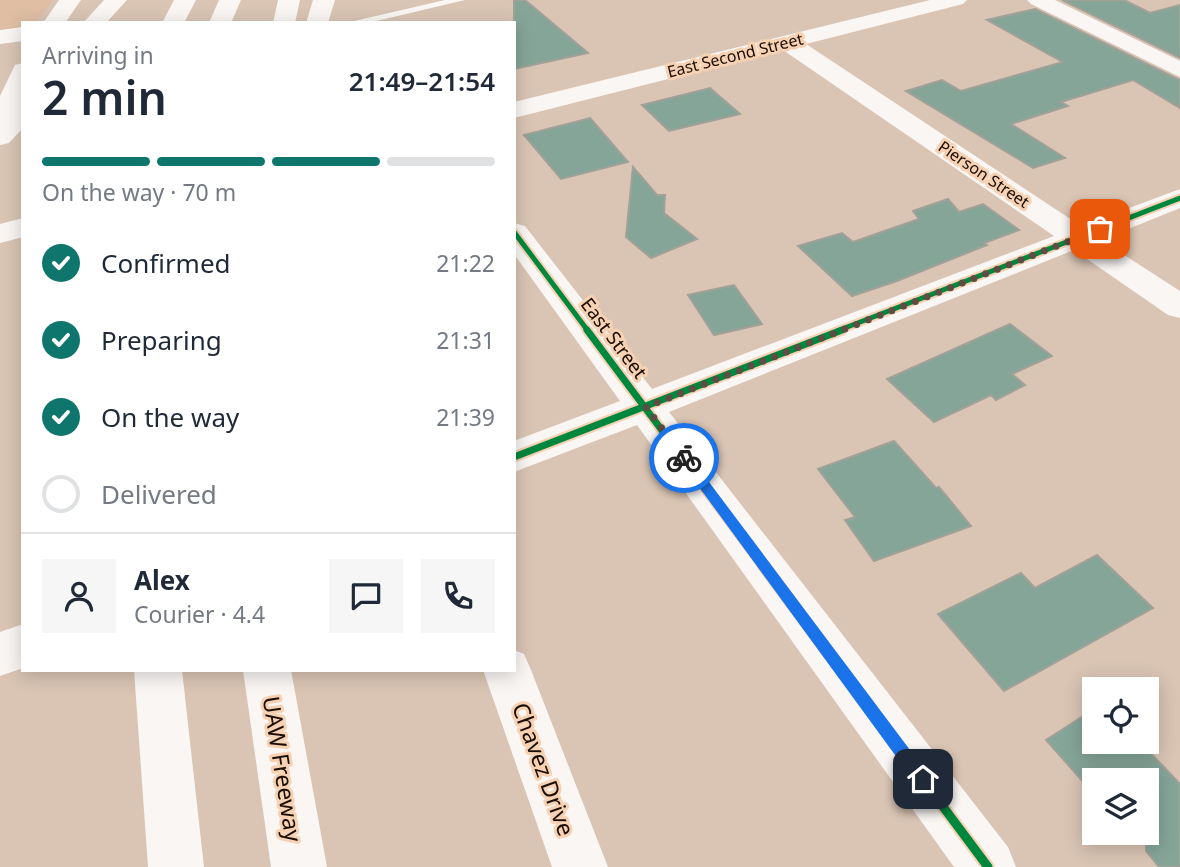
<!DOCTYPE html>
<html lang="en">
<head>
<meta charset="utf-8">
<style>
  body { margin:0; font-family:"Noto Sans",sans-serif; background:#f6f6f7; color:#1f2937; height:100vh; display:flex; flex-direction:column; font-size:26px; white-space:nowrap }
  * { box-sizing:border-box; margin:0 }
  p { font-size:23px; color:#747a83 }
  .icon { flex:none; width:38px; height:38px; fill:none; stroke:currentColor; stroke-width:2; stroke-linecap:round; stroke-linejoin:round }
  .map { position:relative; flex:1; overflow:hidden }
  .details { position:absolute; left:21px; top:21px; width:495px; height:651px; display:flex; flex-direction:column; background:#fff; border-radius:0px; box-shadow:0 4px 18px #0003 }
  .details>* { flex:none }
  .fabs { position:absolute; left:1082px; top:677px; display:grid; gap:14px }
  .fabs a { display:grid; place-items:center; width:77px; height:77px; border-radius:0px; background:#fff; box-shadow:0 4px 18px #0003; font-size:35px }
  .pin { position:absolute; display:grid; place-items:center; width:60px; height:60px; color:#fff; margin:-30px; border-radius:14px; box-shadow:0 4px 10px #0006 }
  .courier { position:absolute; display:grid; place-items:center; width:70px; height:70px; margin:-35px; border:5px solid #1a73e8; border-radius:50%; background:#fff; color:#222; box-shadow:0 2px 9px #0007 }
  .head em { font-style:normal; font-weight:600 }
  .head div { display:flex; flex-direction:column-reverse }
  .head { display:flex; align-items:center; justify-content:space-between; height:119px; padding:0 21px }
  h1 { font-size:46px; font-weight:600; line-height:52px }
  .bar { display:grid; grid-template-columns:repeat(4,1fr); gap:10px 7px; align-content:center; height:84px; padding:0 21px }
  .bar i { height:9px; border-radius:5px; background:#e0e1e3 }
  .bar .active { background:#0f766e }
  .bar p { grid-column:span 4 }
  .line { display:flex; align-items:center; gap:18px; padding:0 21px; border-top:2px solid #e0e1e3 }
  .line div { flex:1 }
  .round { display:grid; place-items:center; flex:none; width:74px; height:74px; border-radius:0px; background:#f6f6f7 }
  ol { padding:0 21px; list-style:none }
  li { display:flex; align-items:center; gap:21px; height:77px }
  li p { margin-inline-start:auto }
  li .icon { padding:7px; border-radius:50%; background:#0f766e; color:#fff; stroke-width:4 }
  li:last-child { color:#747a83 }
  li i { width:38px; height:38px; border:4px solid #e0e1e3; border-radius:50% }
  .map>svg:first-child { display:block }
</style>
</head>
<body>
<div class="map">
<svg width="1180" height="867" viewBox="0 0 1180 867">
  <rect width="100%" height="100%" fill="#dac5b4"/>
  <polygon fill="#dfbea3" points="0,0 53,0 34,23 23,23 23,27 0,31"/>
  <g fill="#86a599" stroke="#a1a198" stroke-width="2">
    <polygon points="514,0 525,0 588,53 514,69"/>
    <polygon points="1070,0 1124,0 1150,13 1180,5 1180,58 1064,1"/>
    <polygon points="1035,9 1180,80 1180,108 1133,80 1061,102 1068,106 1011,124 1065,158 1033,168 906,91 942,80 961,91 1063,62 987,20"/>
    <polygon points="710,88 740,114 669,131 642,105"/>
    <polygon points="590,118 628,162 561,179 524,135"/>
    <polygon points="633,167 657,195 665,195 664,213 697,239 651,258 626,237"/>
    <polygon points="948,199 959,212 983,204 1019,230 984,243 987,245 897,281 852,296 798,246 842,233 853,242 919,219 913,211"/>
    <polygon points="734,285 762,324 714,335 688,295"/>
    <polygon points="1010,324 1052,356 1012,374 1025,385 996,400 991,395 934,422 887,379"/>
    <polygon points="894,441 936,488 939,487 971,526 874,561 845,520 855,517 818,469"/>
    <polygon points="1097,555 1153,608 1004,691 938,614 1021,573 1035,588"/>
    <polygon points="1094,709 1094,742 1140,742 1180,784 1180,867 1159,867 1146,851 1146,780 1094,780 1094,794 1046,740"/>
  </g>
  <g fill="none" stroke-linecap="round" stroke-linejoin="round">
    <polygon fill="#f9f6f4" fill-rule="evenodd" points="445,0 465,0 368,23 350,22"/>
    <g fill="#f9f6f4" fill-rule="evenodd">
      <polygon points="930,0 967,0 963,4 806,44 1081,226 1180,189 1180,208 1101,240 1180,291 1180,318 1168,315 1074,250 669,412 1008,847 1016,867 954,867 637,425 514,472 514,441 620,401 514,254 514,223 525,226 652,389 1054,236 783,50 514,118 514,102"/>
      <polygon points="1027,0 1055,0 1180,61 1180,77 1031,4"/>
      <polygon points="23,27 23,41 0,44 0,30"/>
    </g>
    <g fill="#f9f6f4" fill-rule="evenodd">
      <polygon points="23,218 23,237 0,243 0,224"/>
      <polygon points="23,624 23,668 0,676 0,632"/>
    </g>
    <g fill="#f9f6f4" fill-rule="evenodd">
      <polygon points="59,0 81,0 65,23 43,23"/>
      <polygon points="313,0 335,0 328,23 306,23"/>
      <polygon points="23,63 23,101 9,132 0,134 0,96 15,65"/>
    </g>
    <polygon fill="#f9f6f4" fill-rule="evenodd" points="514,650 524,654 531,670 608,867 552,867 483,670 514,670"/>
    <g fill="#f9f6f4" fill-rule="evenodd">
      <polygon points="104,0 127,0 106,23 83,23"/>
      <polygon points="174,0 196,0 184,23 162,23"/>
      <polygon points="219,0 241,0 231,23 209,23"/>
      <polygon points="278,0 300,0 295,23 273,23"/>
      <polygon points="23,105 23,128 9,143 0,145 0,122 14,108"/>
      <polygon points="134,670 182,670 204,867 148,867"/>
      <polygon points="243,670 291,670 327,867 271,867"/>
    </g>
    <defs>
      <g id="cycleway-far2">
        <polyline points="514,232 588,331"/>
        <polyline points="837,331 1180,198"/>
      </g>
      <g id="cycleway-far1">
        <polyline points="587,330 764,567"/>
        <polyline points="514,457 842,330"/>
      </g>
      <polyline id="cycleway" points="763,565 988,867"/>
    </defs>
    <use href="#cycleway-far2" stroke="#f6d1b2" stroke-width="9"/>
    <use href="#cycleway-far1" stroke="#f6d1b2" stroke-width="11"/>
    <use href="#cycleway" stroke="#f6d1b2" stroke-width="13"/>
    <use href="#cycleway-far2" stroke="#00873e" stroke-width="5"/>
    <use href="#cycleway-far1" stroke="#00873e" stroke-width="7"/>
    <use href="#cycleway" stroke="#00873e" stroke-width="9"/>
  </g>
  <polygon fill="#1a73e8" points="684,453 688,454 928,774 931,779 928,785 923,787 917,785 680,461 680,454"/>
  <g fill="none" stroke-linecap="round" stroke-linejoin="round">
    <polyline stroke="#5d4d42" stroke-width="7" stroke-dasharray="0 12.6" points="684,458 646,407 1100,229"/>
  </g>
  <g text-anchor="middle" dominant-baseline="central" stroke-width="6" stroke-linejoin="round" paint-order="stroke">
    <g font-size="16" fill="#190d04" stroke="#f6d1b2">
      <text transform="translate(735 55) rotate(-14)">East Second Street</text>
      <text transform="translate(984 174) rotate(34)">Pierson Street</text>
    </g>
    <g font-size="19" fill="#190d04" stroke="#f6d1b2">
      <text transform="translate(614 338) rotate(53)">East Street</text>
    </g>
    <g font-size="23" fill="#190d04" stroke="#f6d1b2">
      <text transform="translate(283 769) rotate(81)">UAW Freeway</text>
      <text transform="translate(544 769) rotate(70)">Chavez Drive</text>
    </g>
  </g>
</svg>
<div class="fabs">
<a><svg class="icon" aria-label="locate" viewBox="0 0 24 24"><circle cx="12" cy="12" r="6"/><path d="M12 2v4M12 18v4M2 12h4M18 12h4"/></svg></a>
<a><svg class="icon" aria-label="layers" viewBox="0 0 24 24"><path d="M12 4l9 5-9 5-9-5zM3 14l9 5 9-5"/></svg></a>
</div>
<div class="pin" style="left:1100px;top:229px;background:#ea580c"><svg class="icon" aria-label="bag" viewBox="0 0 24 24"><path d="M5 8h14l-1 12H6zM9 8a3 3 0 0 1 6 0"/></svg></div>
<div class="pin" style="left:923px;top:779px;background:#1f2937"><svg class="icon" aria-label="home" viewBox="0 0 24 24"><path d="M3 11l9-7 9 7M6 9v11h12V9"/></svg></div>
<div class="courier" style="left:684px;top:458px"><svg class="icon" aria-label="bike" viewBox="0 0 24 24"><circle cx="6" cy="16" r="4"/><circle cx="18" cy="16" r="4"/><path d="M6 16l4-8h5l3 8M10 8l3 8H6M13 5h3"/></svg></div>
<section class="details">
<div class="head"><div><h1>2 min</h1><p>Arriving in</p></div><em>21:49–21:54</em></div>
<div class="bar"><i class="active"></i><i class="active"></i><i class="active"></i><i></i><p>On the way · 70 m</p></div>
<ol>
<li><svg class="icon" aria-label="check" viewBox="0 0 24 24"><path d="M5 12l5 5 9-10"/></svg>Confirmed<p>21:22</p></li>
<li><svg class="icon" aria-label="check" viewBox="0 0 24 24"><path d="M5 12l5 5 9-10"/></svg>Preparing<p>21:31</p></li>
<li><svg class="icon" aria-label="check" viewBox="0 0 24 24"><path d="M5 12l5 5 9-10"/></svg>On the way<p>21:39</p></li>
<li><i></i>Delivered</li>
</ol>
<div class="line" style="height:126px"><a class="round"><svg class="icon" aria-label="person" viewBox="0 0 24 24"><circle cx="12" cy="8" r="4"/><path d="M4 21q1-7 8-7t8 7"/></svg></a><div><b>Alex</b><p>Courier · 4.4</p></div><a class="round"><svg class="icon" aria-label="chat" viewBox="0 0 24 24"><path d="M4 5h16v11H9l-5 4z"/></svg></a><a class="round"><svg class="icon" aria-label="phone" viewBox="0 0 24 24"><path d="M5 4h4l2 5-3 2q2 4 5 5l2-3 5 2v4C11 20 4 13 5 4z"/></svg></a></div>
</section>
</div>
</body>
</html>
